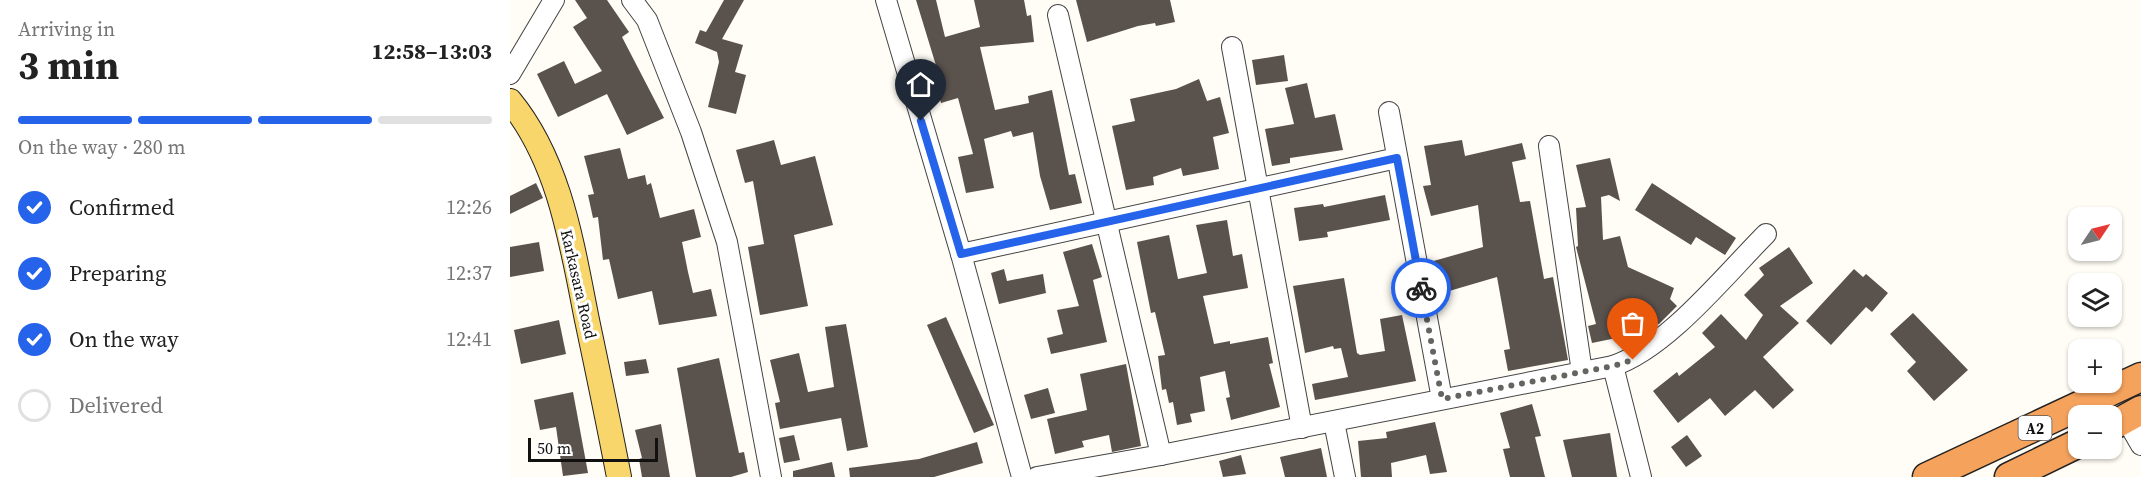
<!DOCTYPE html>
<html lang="en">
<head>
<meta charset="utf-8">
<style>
  body { margin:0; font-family:"Source Serif 4",serif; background:#f2f2f2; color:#222; height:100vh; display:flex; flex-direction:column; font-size:22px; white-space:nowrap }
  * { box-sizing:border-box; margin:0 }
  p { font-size:20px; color:#767676 }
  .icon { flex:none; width:33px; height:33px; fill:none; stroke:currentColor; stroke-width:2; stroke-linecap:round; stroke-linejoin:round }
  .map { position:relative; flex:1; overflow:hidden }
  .sheet { display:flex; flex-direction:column; background:#fff; width:510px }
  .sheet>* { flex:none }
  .needle { width:39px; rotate:55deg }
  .tools { position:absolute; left:1558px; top:207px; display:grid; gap:12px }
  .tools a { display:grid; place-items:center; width:54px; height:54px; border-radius:12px; background:#fff; box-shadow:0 2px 4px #0004; font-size:30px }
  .scale { position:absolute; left:18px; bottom:15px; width:130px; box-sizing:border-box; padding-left:6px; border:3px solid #111; border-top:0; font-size:16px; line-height:21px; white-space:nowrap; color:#111; -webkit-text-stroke:4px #fff; paint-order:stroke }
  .pin { position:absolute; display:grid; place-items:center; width:51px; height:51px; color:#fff; margin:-62px -26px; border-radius:50% 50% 50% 0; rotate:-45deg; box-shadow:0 0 6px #0007 }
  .pin .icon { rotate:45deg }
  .courier { position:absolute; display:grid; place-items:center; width:60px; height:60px; margin:-30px; border:4px solid #2563eb; border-radius:50%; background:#fff; color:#222; box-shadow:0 2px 8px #0007 }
  .overview em { font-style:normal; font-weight:700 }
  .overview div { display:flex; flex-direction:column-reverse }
  .overview { display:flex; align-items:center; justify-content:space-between; height:102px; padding:0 18px }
  h1 { font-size:39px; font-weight:700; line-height:45px }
  .bar { display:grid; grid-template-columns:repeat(4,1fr); gap:9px 6px; align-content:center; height:72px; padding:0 18px }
  .bar i { height:8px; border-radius:4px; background:#e0e0e0 }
  .bar .current { background:#2563eb }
  .bar p { grid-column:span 4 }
  ol { padding:0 18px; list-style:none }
  li { display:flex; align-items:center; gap:18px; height:66px }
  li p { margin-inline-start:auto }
  li .icon { padding:6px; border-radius:50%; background:#2563eb; color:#fff; stroke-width:4 }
  li:last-child { color:#767676 }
  li i { width:33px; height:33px; border:3px solid #e0e0e0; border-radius:50% }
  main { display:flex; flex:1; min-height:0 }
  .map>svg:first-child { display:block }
</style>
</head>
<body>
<main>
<section class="sheet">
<div class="overview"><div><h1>3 min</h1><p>Arriving in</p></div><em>12:58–13:03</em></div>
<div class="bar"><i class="current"></i><i class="current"></i><i class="current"></i><i></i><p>On the way · 280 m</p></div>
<ol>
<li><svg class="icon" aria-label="check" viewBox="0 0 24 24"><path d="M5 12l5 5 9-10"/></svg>Confirmed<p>12:26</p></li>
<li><svg class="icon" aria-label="check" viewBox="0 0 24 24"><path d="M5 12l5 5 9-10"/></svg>Preparing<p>12:37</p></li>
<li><svg class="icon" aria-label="check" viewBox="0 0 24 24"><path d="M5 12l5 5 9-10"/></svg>On the way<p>12:41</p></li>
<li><i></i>Delivered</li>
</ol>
</section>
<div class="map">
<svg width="1631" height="477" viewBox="0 0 1631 477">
  <rect width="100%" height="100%" fill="#fffdf5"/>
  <g fill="#5a524d">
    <polygon points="65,0 97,0 119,32 112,37 154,118 117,135 97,94 48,117 27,74 54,61 65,84 92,71 63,27 77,18"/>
    <polygon points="214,0 234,0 212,39 233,45 225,72 236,75 226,114 198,107 209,62 207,52 185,43 190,30 196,32"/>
    <polygon points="406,0 426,0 435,37 470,27 464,0 514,0 517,16 521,15 524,42 470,47 485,110 519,103 518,96 542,90 559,175 565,174 572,203 540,210 530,176 523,132 503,137 501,131 474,139 484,188 456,193 448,157 463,154 448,98 431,103 423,73 428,72"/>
    <polygon points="566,0 660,0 665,22 646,26 645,23 628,26 577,42"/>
    <polygon points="774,55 778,81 746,85 742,60"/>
    <polygon points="689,79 697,101 710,97 719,133 703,137 709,169 673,176 671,168 643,177 644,185 616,190 602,126 625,121 620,99 666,89"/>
    <polygon points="797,83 805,118 825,114 833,150 780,158 780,163 762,166 755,129 784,124 775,88"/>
    <polygon points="264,140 271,165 305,156 323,225 284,235 298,306 250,315 238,247 254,244 243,181 235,183 226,150"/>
    <polygon points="952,140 955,156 1012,143 1016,159 1002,162 1010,202 1020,201 1034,279 1043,277 1058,360 998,371 994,350 1000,349 987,277 929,294 920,262 973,247 968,205 921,216 913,186 921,185 914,146"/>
    <polygon points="110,148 118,179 135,175 137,185 141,183 150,218 184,209 191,237 172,242 178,272 183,293 201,289 207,316 149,325 142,291 108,299 99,259 93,260 88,217 83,218 78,195 84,194 74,156"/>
    <polygon points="1100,158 1110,201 1099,195 1091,197 1093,240 1110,236 1118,267 1164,288 1160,299 1167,306 1149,324 1120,329 1121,335 1082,343 1078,326 1086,324 1066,247 1068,246 1066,208 1076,207 1066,165"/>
    <polygon points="26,183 33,198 0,214 0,196"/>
    <polygon points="1142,183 1226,238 1215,255 1186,237 1181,245 1125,210"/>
    <polygon points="875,195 880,220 817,232 818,237 789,241 784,208 813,204 814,207"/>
    <polygon points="717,220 723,256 732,254 738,288 693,296 704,344 720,341 720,344 758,337 763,363 759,364 770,407 721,420 716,398 720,397 715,371 690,377 695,411 680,414 682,422 667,425 663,402 659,403 656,389 652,390 648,356 655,355 645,312 641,313 627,242 659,235 668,279 697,273 686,225"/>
    <polygon points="29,242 34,271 0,277 0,247"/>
    <polygon points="582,244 592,277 583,280 597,342 541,354 537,338 553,334 547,310 569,306 553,252"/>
    <polygon points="1279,247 1303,283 1270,306 1289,323 1253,357 1284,390 1263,409 1245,390 1215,416 1200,398 1168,423 1143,391 1167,372 1169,376 1205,347 1192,333 1211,314 1236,340 1253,315 1234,295 1254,275 1249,268"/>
    <polygon points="494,269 497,281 533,274 536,293 489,304 481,273"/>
    <polygon points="1344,269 1353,277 1356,274 1378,293 1362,312 1356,307 1321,345 1296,321"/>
    <polygon points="834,278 847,353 850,355 875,351 870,319 892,315 906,381 805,400 802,384 838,377 831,348 824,349 823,346 795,353 783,286"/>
    <polygon points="1403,313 1458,370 1424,401 1397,371 1406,362 1380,334"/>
    <polygon points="436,317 484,425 464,433 417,325"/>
    <polygon points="49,320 56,354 11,364 4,330"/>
    <polygon points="336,324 358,447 337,451 331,418 270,429 265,403 270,402 260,360 289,353 298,392 324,387 315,327"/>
    <polygon points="209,358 229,453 234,452 238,472 221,477 186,477 167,368"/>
    <polygon points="136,359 139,373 116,376 114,362"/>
    <polygon points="616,364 631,446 602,452 599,435 572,441 574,447 545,454 537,419 577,410 570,374"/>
    <polygon points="538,388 545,413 521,419 514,395"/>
    <polygon points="63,392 78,473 53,476 46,427 30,430 24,400"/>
    <polygon points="1022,404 1031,436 1025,437 1035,477 1000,477 993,449 1000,448 990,413"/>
    <polygon points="925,422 937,472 920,474 916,455 881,463 882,477 851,477 848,441 877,438 876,432"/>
    <polygon points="151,424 160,477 132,477 129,459 132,458 125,430"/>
    <polygon points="1100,433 1107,477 1062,477 1053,440"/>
    <polygon points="284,435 290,460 274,463 269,438"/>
    <polygon points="1177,435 1192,456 1176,467 1161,447"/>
    <polygon points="467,442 473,463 424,477 340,477 339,468 409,459"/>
    <polygon points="811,448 817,477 775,477 770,457"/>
    <polygon points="731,455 736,474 713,477 709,461"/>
    <polygon points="322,462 325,477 283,477 283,471"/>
  </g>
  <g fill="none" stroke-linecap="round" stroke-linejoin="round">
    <defs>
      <g id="minor">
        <polyline points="122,0 137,20 181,132 217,242 261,477"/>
        <polyline points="376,0 451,254 512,477"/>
        <polyline points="548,15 651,455"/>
        <polyline points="722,47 792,428"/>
        <polyline points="0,74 44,0"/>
        <polyline points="879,112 932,399"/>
        <polyline points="1039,146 1072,372"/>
        <polyline points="451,254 887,158"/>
        <polyline points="1103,366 1131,477"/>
        <polyline points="1616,419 1631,445"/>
        <polyline points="824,422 835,477"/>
        <path d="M527,477L651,455L1103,366C1157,348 1215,275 1256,234"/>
      </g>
      <path id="major" d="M0,101C50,162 62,245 77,320C88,372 99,425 109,477"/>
      <g id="highway">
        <polyline points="1602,426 1631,410"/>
        <polyline points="1417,477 1631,377"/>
        <polyline points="1499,477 1569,443"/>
      </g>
    </defs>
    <use href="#minor" stroke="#444" stroke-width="22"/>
    <use href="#major" stroke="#222" stroke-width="26"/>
    <use href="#highway" stroke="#222" stroke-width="31"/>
    <use href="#minor" stroke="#fff" stroke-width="20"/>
    <use href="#major" stroke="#f9d66b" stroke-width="24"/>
    <use href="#highway" stroke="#f5a25d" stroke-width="28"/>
  </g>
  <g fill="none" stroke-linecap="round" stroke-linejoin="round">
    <polyline stroke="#646461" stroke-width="6" stroke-dasharray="0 10.8" points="911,288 932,399 1103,366 1123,360"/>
    <polyline stroke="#2563eb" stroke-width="8" points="411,121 451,254 887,158 911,288"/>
  </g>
  <g text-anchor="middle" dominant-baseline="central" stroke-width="6" stroke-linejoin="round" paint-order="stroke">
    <rect fill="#fff" stroke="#585858" stroke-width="1.5" x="1508.5" y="416" width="33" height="24" rx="4.5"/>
    <g font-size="15" font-weight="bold" fill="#111">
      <text x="1525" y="428">A2</text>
    </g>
    <g font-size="16" fill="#111" stroke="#fff">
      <text transform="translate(69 284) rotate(77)">Karkasara Road</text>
    </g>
  </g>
</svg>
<div class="tools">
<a><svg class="needle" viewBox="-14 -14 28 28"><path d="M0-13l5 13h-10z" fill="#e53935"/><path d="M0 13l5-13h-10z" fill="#767676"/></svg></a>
<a><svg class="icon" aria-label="layers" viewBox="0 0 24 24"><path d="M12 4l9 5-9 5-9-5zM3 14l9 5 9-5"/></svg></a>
<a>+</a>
<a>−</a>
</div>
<div class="scale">50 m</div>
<div class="pin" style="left:1123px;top:360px;background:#ea580c"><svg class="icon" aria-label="bag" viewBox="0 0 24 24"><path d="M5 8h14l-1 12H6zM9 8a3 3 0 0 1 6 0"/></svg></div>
<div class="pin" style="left:411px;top:121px;background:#1f2937"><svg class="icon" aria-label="home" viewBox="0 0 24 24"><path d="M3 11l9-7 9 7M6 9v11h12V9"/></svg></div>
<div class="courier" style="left:911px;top:288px"><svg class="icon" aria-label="bike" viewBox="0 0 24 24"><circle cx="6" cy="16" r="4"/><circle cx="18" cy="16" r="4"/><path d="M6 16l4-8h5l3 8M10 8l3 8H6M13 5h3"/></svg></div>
</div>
</main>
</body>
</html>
